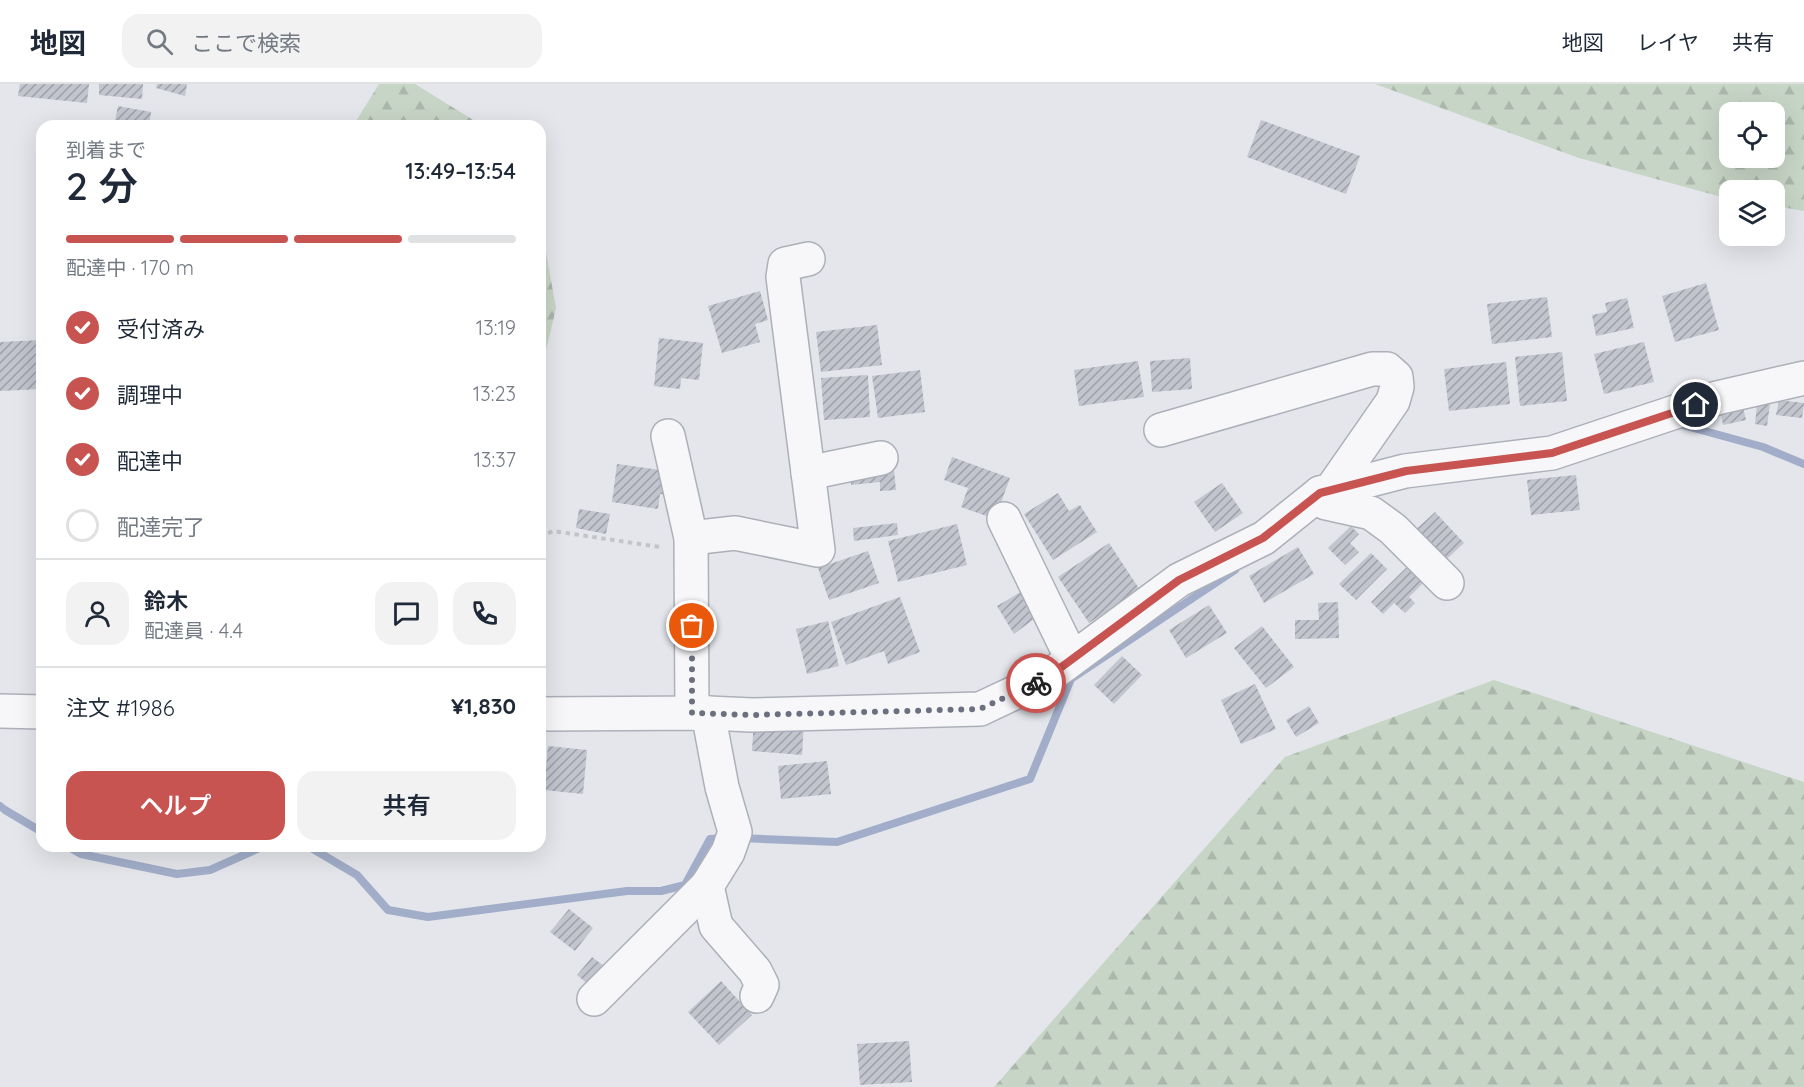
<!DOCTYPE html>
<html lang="ja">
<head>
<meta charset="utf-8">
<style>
  body { margin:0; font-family:Quicksand,"Noto Sans JP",sans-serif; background:#f2f2f3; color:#1f2937; height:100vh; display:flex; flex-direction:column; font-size:22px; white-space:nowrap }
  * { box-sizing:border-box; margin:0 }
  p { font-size:20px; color:#747a83 }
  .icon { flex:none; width:33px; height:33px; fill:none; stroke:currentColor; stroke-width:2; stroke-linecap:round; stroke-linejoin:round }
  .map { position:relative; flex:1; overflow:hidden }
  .drawer { position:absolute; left:36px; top:36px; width:510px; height:732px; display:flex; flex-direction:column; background:#fff; border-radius:18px; box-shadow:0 6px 24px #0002 }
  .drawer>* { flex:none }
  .fabs { position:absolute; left:1719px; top:18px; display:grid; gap:12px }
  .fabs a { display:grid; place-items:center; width:66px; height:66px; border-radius:12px; background:#fff; box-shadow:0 6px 24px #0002; font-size:30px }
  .pin { position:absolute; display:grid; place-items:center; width:51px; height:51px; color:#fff; margin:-26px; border:3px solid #fff; border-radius:50%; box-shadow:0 2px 6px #0007 }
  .courier { position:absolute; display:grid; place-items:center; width:60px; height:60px; margin:-30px; border:4px solid #c85451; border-radius:50%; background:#fff; color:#222; box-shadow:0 2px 8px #0007 }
  .overview em { font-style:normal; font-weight:600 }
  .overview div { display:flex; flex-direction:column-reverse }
  .overview { display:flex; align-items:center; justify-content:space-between; height:102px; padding:0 30px }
  h1 { font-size:39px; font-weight:600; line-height:45px }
  .bar { display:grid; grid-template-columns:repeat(4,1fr); gap:9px 6px; align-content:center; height:72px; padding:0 30px }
  .bar i { height:8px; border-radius:4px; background:#e0e1e3 }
  .bar .on { background:#c85451 }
  .bar p { grid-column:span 4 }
  .line { display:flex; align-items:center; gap:15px; padding:0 30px; border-top:2px solid #e0e1e3 }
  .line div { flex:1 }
  .round { display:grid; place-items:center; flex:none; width:63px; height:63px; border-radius:18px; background:#f2f2f3 }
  ol { padding:0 30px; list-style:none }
  li { display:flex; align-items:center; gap:18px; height:66px }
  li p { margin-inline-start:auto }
  li .icon { padding:6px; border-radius:50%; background:#c85451; color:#fff; stroke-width:4 }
  li:last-child { color:#747a83 }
  li i { width:33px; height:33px; border:3px solid #e0e1e3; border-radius:50% }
  .primary-button { display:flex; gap:12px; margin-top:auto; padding:12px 30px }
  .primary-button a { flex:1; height:69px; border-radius:18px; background:#c85451; color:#fff; font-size:24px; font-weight:600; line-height:69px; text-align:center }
  .primary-button a+a { background:#f2f2f3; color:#1f2937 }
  header { display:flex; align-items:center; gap:36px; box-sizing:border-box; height:84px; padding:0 30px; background:#fff; border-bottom:2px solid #e0e1e3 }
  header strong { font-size:28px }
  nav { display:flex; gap:33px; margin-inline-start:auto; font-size:21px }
  .search { width:420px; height:54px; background:#f2f2f3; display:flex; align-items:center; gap:15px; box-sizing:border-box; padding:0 21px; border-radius:18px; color:#747a83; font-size:22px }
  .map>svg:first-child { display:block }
</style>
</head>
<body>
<header>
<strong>地図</strong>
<div class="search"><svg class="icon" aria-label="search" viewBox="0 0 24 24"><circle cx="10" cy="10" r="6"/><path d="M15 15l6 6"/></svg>ここで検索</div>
<nav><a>地図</a><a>レイヤ</a><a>共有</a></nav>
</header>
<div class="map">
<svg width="1804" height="1003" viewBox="0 0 1804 1003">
  <defs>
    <pattern id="forest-firs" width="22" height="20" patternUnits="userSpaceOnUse" patternTransform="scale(1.5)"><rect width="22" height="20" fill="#c7d5c6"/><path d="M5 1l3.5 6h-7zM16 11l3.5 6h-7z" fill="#abb7ab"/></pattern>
    <pattern id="building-hatch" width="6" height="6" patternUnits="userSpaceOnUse" patternTransform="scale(1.5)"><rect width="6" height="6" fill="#c2c4ce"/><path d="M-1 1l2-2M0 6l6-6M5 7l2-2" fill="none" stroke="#9ea0a9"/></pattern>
  </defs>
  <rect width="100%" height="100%" fill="#e4e6eb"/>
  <g fill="url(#forest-firs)" fill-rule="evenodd">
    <polygon points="379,0 415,0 483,42 353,42"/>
    <path d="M1375,0H1804V127L1775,122L1774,106H1730L1729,115L1579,74ZM1774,28V74H1730V28Z"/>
    <polygon points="540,135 556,224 540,292"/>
    <polygon points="1494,596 1804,698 1804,1003 994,1003 1285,673"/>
  </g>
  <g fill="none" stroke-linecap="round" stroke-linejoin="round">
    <g stroke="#a2aec9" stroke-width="8">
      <polyline points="1676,341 1679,340 1763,363 1804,380"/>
      <polyline points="0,722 5,726 42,748"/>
      <polyline points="740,754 837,758 1030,695 1071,595 1235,486"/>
      <polyline points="67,762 81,770 177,790 210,786 264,762"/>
      <polyline points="308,762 357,791 388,826 428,833 627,807 661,807 685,801 710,755 724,754"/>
    </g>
  </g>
  <g fill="url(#building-hatch)">
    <polygon points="20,0 89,0 87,19 18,12"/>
    <polygon points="99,0 143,0 142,15 99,11"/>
    <polygon points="157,0 187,0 185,12 156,4"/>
    <polygon points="118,22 151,28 149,42 114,42"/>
    <polygon points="1261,36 1360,72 1346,110 1247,73"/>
    <polygon points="1706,199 1719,246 1675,258 1662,212"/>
    <polygon points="760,207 768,236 755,240 760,258 722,269 708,222"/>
    <polygon points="1547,213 1552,253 1492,260 1487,220"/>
    <polygon points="1627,214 1634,244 1596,252 1592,231 1607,228 1605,219"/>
    <polygon points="877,241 882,281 821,288 816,248"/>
    <polygon points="659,254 703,259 699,296 681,294 680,305 654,302"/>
    <polygon points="42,256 42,305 0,307 0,258"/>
    <polygon points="1644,258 1654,298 1604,310 1594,270"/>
    <polygon points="1562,268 1567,317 1520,322 1515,273"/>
    <polygon points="1190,274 1192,305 1152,308 1150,277"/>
    <polygon points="1138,277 1144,313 1079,322 1074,286"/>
    <polygon points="1506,278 1510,320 1449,327 1444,285"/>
    <polygon points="920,286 925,328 878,334 872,292"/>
    <polygon points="868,291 870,333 824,336 821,294"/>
    <polygon points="1758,311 1771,312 1767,342 1755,340"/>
    <polygon points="1779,316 1804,319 1802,334 1776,331"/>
    <polygon points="1742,319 1746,336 1723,341 1720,324"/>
    <polygon points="952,373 1010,394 995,435 961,423 968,404 944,396"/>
    <polygon points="893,376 896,406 880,407 880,398 851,401 851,382"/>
    <polygon points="617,380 675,388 680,413 660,410 658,425 612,418"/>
    <polygon points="1576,391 1580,426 1531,431 1527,396"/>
    <polygon points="1222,399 1243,429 1215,448 1194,418"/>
    <polygon points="1058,409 1069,427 1080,421 1097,448 1053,476 1024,430"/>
    <polygon points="579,425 610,430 606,450 576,444"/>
    <polygon points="1435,428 1464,459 1438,483 1409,452"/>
    <polygon points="897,439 898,451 854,457 853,444"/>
    <polygon points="957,440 967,481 898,498 888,457"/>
    <polygon points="1351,442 1359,450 1350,459 1359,468 1345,481 1328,464"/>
    <polygon points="1109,459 1140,506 1089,539 1058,493"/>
    <polygon points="1298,463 1314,490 1264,519 1249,492"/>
    <polygon points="868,467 879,499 829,516 818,484"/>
    <polygon points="1371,469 1387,485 1356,516 1339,500"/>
    <polygon points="1413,477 1429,493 1409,513 1415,519 1405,529 1394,519 1383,530 1371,518"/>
    <polygon points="1034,500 1046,526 1014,550 997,522"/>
    <polygon points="900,513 920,568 888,580 884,567 846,581 831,538"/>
    <polygon points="1338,518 1339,554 1295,555 1295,536 1319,536 1318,519"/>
    <polygon points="1209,521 1227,549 1186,574 1169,546"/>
    <polygon points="828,537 839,582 807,590 796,545"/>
    <polygon points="1262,542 1294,583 1266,604 1234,564"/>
    <polygon points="1122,572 1142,591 1114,620 1094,601"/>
    <polygon points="1255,600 1276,645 1241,660 1221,616"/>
    <polygon points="1309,622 1319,639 1296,653 1286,636"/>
    <polygon points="754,634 804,637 802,671 752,667"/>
    <polygon points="548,662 587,666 583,710 544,706"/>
    <polygon points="827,677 831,710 781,715 778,682"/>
    <polygon points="569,825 593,844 575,867 550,848"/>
    <polygon points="592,873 604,882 589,901 577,891"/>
    <polygon points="721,897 752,931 719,961 688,928"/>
    <polygon points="909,957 912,998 860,1001 857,960"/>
  </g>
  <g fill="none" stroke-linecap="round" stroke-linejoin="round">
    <defs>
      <g id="minor">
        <polyline points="1161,346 1372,285 1387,285 1396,293 1397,303 1393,317 1331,406"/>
        <polyline points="668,352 691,454 692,629"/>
        <polyline points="808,389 881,374"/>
        <polyline points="1320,409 1326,419 1371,429 1393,445 1447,499"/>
        <polyline points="1004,435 1072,575"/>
        <polyline points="691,454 735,449 818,466 783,193 785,180 808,175"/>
        <polyline points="0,627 42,628"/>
        <polyline points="708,629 722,703 735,748 728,768 707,802 716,842 755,887 762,901 757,912"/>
        <polyline points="540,630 708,629 752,631 980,625 1048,593 1179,496 1264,454 1320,409 1405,387 1552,369 1717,314 1804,294"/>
        <polyline points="594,915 707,802"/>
      </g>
    </defs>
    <use href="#minor" stroke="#adb0b9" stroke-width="36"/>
    <polyline stroke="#c2c4ca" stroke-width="4" stroke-dasharray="4.5 4.5" stroke-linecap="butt" points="540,453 553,447 660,463"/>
    <use href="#minor" stroke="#f7f7fa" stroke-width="33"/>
  </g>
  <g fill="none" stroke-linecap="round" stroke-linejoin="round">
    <polyline stroke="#6c707e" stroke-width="6" stroke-dasharray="0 10.8" points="692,542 692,629 752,631 980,625 1036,599"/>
    <polyline stroke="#c85451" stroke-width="8" points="1036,599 1048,593 1179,496 1263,454 1320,409 1406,387 1552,369 1696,321"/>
  </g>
</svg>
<div class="fabs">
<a><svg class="icon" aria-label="locate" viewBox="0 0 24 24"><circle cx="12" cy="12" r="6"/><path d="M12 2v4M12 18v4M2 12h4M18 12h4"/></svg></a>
<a><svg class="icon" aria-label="layers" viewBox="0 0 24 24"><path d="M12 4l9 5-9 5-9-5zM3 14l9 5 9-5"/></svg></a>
</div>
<div class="pin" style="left:692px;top:542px;background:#ea580c"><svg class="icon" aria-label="bag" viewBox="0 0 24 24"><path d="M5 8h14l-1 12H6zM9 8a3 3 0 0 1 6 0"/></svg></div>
<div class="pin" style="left:1696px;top:321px;background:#1f2937"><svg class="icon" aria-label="home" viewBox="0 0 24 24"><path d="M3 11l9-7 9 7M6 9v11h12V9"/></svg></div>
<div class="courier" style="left:1036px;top:599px"><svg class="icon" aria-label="bike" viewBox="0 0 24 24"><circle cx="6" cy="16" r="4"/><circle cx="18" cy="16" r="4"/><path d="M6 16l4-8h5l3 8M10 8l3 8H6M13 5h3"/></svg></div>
<section class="drawer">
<div class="overview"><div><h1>2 分</h1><p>到着まで</p></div><em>13:49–13:54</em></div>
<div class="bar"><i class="on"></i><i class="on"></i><i class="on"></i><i></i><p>配達中 · 170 m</p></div>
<ol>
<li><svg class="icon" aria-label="check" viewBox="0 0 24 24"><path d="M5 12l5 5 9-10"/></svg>受付済み<p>13:19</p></li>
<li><svg class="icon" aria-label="check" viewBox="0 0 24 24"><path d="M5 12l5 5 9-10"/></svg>調理中<p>13:23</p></li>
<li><svg class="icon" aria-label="check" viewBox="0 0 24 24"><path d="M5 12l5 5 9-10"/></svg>配達中<p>13:37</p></li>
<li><i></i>配達完了</li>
</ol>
<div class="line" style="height:108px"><a class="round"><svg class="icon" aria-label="person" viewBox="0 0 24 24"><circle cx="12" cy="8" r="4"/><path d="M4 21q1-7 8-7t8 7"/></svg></a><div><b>鈴木</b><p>配達員 · 4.4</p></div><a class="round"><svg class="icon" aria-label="chat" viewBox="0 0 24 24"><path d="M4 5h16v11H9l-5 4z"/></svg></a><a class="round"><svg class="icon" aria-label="phone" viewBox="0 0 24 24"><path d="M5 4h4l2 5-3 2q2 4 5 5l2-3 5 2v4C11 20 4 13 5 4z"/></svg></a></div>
<div class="line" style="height:78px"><div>注文 #1986</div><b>¥1,830</b></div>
<div class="primary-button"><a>ヘルプ</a><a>共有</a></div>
</section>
</div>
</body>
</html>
